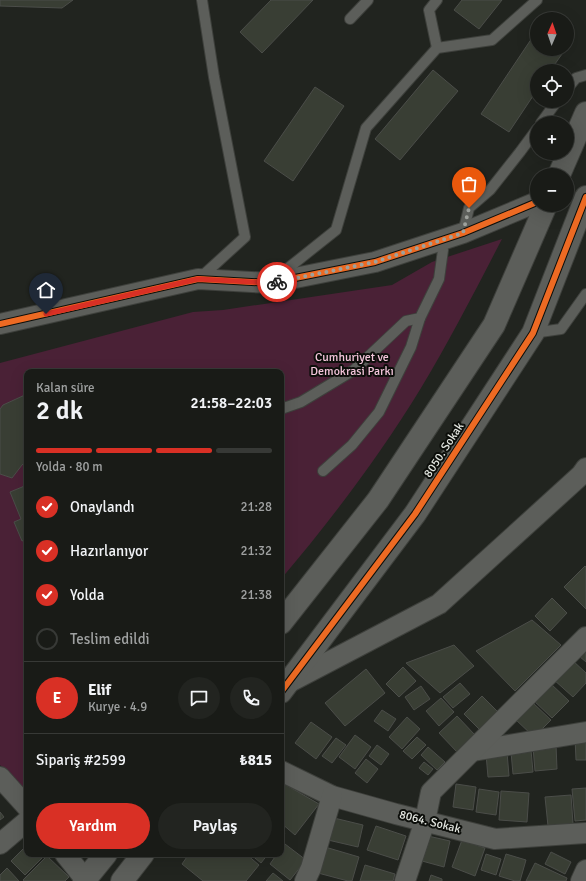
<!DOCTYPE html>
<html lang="tr">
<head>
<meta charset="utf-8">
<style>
  body { margin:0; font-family:Signika,sans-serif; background:#222420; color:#f1f3f6; height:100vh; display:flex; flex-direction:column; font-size:15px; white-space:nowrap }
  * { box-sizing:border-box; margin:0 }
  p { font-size:13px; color:#9fa1a1 }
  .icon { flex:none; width:22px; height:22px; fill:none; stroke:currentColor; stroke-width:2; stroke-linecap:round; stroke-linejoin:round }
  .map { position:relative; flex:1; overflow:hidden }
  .side { position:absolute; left:24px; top:369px; width:260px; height:488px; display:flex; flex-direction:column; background:#191b17; border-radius:8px; box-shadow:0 4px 16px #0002,0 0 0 1px #373936 }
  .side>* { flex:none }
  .needle { width:26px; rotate:2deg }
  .tools { position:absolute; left:530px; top:12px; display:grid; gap:8px }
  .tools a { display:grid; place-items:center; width:44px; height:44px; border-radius:50%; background:#191b17; box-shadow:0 4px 16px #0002,0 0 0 1px #373936; font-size:20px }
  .pin { position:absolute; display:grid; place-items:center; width:34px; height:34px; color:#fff; margin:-41px -17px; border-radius:50% 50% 50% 0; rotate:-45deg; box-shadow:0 0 4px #0007 }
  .pin .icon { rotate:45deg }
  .courier { position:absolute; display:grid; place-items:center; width:40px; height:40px; margin:-20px; border:3px solid #d93025; border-radius:50%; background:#fff; color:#222; box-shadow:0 1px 5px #0007 }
  .headline em { font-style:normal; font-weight:600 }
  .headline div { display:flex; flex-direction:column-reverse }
  .headline { display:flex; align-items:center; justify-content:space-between; height:68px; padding:0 12px }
  h1 { font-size:26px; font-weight:600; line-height:30px }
  .bar { display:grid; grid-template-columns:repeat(4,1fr); gap:6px 4px; align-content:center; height:48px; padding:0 12px }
  .bar i { height:5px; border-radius:3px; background:#373936 }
  .bar .current { background:#d93025 }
  .bar p { grid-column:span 4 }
  .line { display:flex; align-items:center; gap:10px; padding:0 12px; border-top:1px solid #373936 }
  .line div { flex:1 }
  .round { display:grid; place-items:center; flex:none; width:42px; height:42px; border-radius:21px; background:#222420 }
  ol { padding:0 12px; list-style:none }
  li { display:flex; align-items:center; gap:12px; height:44px }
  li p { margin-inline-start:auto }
  li .icon { padding:4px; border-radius:50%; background:#d93025; color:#fff; stroke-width:4 }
  li:last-child { color:#9fa1a1 }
  li i { width:22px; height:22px; border:2px solid #373936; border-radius:50% }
  .primary-button { display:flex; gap:8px; margin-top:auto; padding:8px 12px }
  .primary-button a { flex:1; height:46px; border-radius:24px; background:#d93025; color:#fff; font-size:16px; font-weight:600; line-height:46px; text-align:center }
  .primary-button a+a { background:#222420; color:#f1f3f6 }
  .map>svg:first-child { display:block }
</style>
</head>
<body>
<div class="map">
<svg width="586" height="881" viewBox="0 0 586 881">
  <rect width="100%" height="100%" fill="#21241f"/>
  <path fill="#4a2136" d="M502,239C476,289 450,340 421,388C380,455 332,519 281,579V372H27V795L0,765V363L193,312L223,310L392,285L432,262Z"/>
  <g fill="#393e34" stroke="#4b4d49">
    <polygon points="0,0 73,0 62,8 0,6"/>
    <polygon points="271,0 313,0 262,53 240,32"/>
    <polygon points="462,0 502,0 479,29 454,10"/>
    <polygon points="534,35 537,37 537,49 555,49 562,54 550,71 537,71 537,90 509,132 481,114"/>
    <polygon points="433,70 458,91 400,160 375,139"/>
    <polygon points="315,87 344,106 293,181 264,161"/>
    <polygon points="27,394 27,460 22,465 12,478 0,474 0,409 3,405"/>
    <polygon points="27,485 27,539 22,541 14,522 21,519 10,492"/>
    <polygon points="585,566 586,567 586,609 564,587"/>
    <polygon points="552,598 567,613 550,631 535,616"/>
    <polygon points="532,620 561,645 515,691 476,651"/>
    <polygon points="454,645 474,666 440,693 406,663"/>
    <polygon points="586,648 586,662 579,656"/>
    <polygon points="571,659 586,673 586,683 573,697 553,679"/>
    <polygon points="403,667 416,681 399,697 386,684"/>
    <polygon points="366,669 385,693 345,726 325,703"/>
    <polygon points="460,683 470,694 453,708 443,697"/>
    <polygon points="550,683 569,701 552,718 533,700"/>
    <polygon points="421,686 430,699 414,710 405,697"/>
    <polygon points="482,696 499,713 481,731 464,714"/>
    <polygon points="441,698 454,712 439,726 426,711"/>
    <polygon points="531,701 551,720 534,737 514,718"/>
    <polygon points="382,710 396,719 388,731 374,721"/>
    <polygon points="457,716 475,735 457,752 439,733"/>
    <polygon points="407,717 420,729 402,749 389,737"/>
    <polygon points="311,722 332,737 316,759 295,743"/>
    <polygon points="355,735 371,747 355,769 339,757"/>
    <polygon points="417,737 426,745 412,759 403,751"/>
    <polygon points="586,737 586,760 576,760 575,738"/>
    <polygon points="336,738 346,745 332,763 322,756"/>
    <polygon points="377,745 389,754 381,765 369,756"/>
    <polygon points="556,745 557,769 535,771 533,747"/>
    <polygon points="428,747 445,762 437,770 421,755"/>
    <polygon points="531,750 533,772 513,774 511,752"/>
    <polygon points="507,752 509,776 488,777 486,754"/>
    <polygon points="366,759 378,769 367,783 355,773"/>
    <polygon points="424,762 433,769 428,775 419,768"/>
    <polygon points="281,782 319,804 295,835 281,823"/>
    <polygon points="456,784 476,787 473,810 453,807"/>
    <polygon points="586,788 586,820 575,821 572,789"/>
    <polygon points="479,789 499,792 496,815 476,812"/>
    <polygon points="501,791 529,793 527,822 499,820"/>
    <polygon points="571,795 573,824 548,826 545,797"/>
    <polygon points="0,812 4,817 0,820"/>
    <polygon points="334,818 363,825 358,847 328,840"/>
    <polygon points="376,826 406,836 398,860 367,850"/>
    <polygon points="281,829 285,833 281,838"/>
    <polygon points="428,836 450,841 444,867 422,861"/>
    <polygon points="462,840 485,848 475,876 452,867"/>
    <polygon points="285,844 306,860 290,880 270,864 277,854 281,854 281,849"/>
    <polygon points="27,845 27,854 44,854 45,855 25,875 11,861"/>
    <polygon points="325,847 359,857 352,881 348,881 318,873"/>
    <polygon points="551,852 571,862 565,874 545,864"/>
    <polygon points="189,854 246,854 259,865 246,881 203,881 182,864"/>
    <polygon points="250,854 268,854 261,863"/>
    <polygon points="486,854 501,859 496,875 481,870"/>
    <polygon points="506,854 526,860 520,881 515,881 499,876"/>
    <polygon points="47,856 69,877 65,881 24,881 23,880"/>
    <polygon points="535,863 567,878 566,881 526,881"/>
    <polygon points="365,865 395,874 393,881 360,881"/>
    <polygon points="7,868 19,881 0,881 0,875"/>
    <polygon points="273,873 283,881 266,881"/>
    <polygon points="431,875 442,879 442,881 429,881"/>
  </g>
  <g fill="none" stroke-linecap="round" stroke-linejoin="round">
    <defs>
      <g id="service">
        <polyline points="350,19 368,0"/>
        <polyline points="437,48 429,10 437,0"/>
        <polyline points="567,89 576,78 586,75"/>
        <polyline points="541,123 557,101"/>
        <polyline points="463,233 469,208 490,190 520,152 537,129"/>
        <polyline points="277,277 336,230 366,128 437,48 492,40 537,0"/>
        <polyline points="200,278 245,237 214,77 202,0"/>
        <polyline points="533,333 561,329 586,294"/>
        <polyline points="281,409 301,402 354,370 406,321 420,318 439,279 443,250 438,241"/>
        <polyline points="323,471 352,445 379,412 411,347 420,318"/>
      </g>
      <g id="minor">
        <polyline points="0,324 198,279 270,283 375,262 463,233 537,202"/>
        <polyline points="290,682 439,604 581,475 586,468"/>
        <polyline points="473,751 586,732"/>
        <polyline points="281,771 332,796 396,814 495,839 586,833"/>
        <polyline points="0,777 27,807"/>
        <polyline points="0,844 27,821"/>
        <polyline points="65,854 85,879"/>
        <polyline points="305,881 311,868 332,796"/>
        <polyline points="405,881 425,821 431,792 586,637"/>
        <polyline points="581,881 586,870"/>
      </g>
      <g id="tertiary">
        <polyline points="559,175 586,113"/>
        <polyline points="281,623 378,500 494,325 546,205"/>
        <polyline points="281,692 415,514 533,333 586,197"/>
        <polyline points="84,881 106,854"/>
        <polyline points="122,881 143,854"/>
      </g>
    </defs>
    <use href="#service" stroke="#3e403c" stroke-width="12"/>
    <use href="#minor" stroke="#3e403c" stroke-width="22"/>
    <use href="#tertiary" stroke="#3e403c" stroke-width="24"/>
    <use href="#service" stroke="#5c5e5a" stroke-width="10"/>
    <use href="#minor" stroke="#5c5e5a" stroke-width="20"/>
    <use href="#tertiary" stroke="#5c5e5a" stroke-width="22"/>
    <defs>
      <g id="cycleway">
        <polyline points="0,324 198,279 270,283 375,262 463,233 537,202"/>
        <polyline points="281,692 415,514 533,333 586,197"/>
      </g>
    </defs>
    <use href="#cycleway" stroke="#0c0e0a" stroke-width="8"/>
    <use href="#cycleway" stroke="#ed6a23" stroke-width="6"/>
  </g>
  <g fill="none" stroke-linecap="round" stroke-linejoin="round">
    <polyline stroke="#9ea19c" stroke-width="4" stroke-dasharray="0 7.2" points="277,282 375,262 463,233 469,208"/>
    <polyline stroke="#d93025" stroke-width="5" points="46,314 198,279 270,283 277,282"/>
  </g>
  <g text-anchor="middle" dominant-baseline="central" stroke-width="4" stroke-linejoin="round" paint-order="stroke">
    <g font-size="12" fill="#f4c5db" stroke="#0c0e0a">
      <text x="352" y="357">Cumhuriyet ve<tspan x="352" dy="14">Demokrasi Parkı</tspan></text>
    </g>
    <g font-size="12" fill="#e2e5df" stroke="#0c0e0a">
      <text transform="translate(444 450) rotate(-57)">8050. Sokak</text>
      <text transform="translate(430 822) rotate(14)">8064. Sokak</text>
    </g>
  </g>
</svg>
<div class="tools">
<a><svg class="needle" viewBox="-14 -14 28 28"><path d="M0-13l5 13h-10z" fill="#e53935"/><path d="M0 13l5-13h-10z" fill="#9fa1a1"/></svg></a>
<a><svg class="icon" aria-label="locate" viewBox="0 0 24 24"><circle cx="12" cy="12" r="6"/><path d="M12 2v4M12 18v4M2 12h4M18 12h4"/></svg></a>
<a>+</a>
<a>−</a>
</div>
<div class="pin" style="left:469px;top:208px;background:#ea580c"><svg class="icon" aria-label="bag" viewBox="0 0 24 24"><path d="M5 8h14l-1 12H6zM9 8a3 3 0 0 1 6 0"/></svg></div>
<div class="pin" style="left:46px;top:314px;background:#1f2937"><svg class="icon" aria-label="home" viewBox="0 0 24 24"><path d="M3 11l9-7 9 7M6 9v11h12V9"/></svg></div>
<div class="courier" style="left:277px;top:282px"><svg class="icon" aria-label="bike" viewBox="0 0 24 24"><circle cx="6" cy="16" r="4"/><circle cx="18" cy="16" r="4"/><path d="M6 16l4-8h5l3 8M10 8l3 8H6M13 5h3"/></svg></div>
<section class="side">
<div class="headline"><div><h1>2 dk</h1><p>Kalan süre</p></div><em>21:58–22:03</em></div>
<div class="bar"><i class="current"></i><i class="current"></i><i class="current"></i><i></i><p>Yolda · 80 m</p></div>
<ol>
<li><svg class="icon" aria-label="check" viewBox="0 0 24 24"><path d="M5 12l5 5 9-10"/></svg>Onaylandı<p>21:28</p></li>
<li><svg class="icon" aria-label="check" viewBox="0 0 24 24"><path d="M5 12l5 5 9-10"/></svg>Hazırlanıyor<p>21:32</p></li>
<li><svg class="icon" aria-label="check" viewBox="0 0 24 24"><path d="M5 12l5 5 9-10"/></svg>Yolda<p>21:38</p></li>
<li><i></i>Teslim edildi</li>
</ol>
<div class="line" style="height:72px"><b class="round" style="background:#d93025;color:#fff">E</b><div><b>Elif</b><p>Kurye · 4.9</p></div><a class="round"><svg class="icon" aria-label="chat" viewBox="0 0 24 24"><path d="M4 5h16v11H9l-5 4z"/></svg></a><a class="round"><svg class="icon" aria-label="phone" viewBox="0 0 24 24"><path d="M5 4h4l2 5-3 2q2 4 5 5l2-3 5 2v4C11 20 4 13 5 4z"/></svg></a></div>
<div class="line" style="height:52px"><div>Sipariş #2599</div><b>₺815</b></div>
<div class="primary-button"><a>Yardım</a><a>Paylaş</a></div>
</section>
</div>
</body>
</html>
